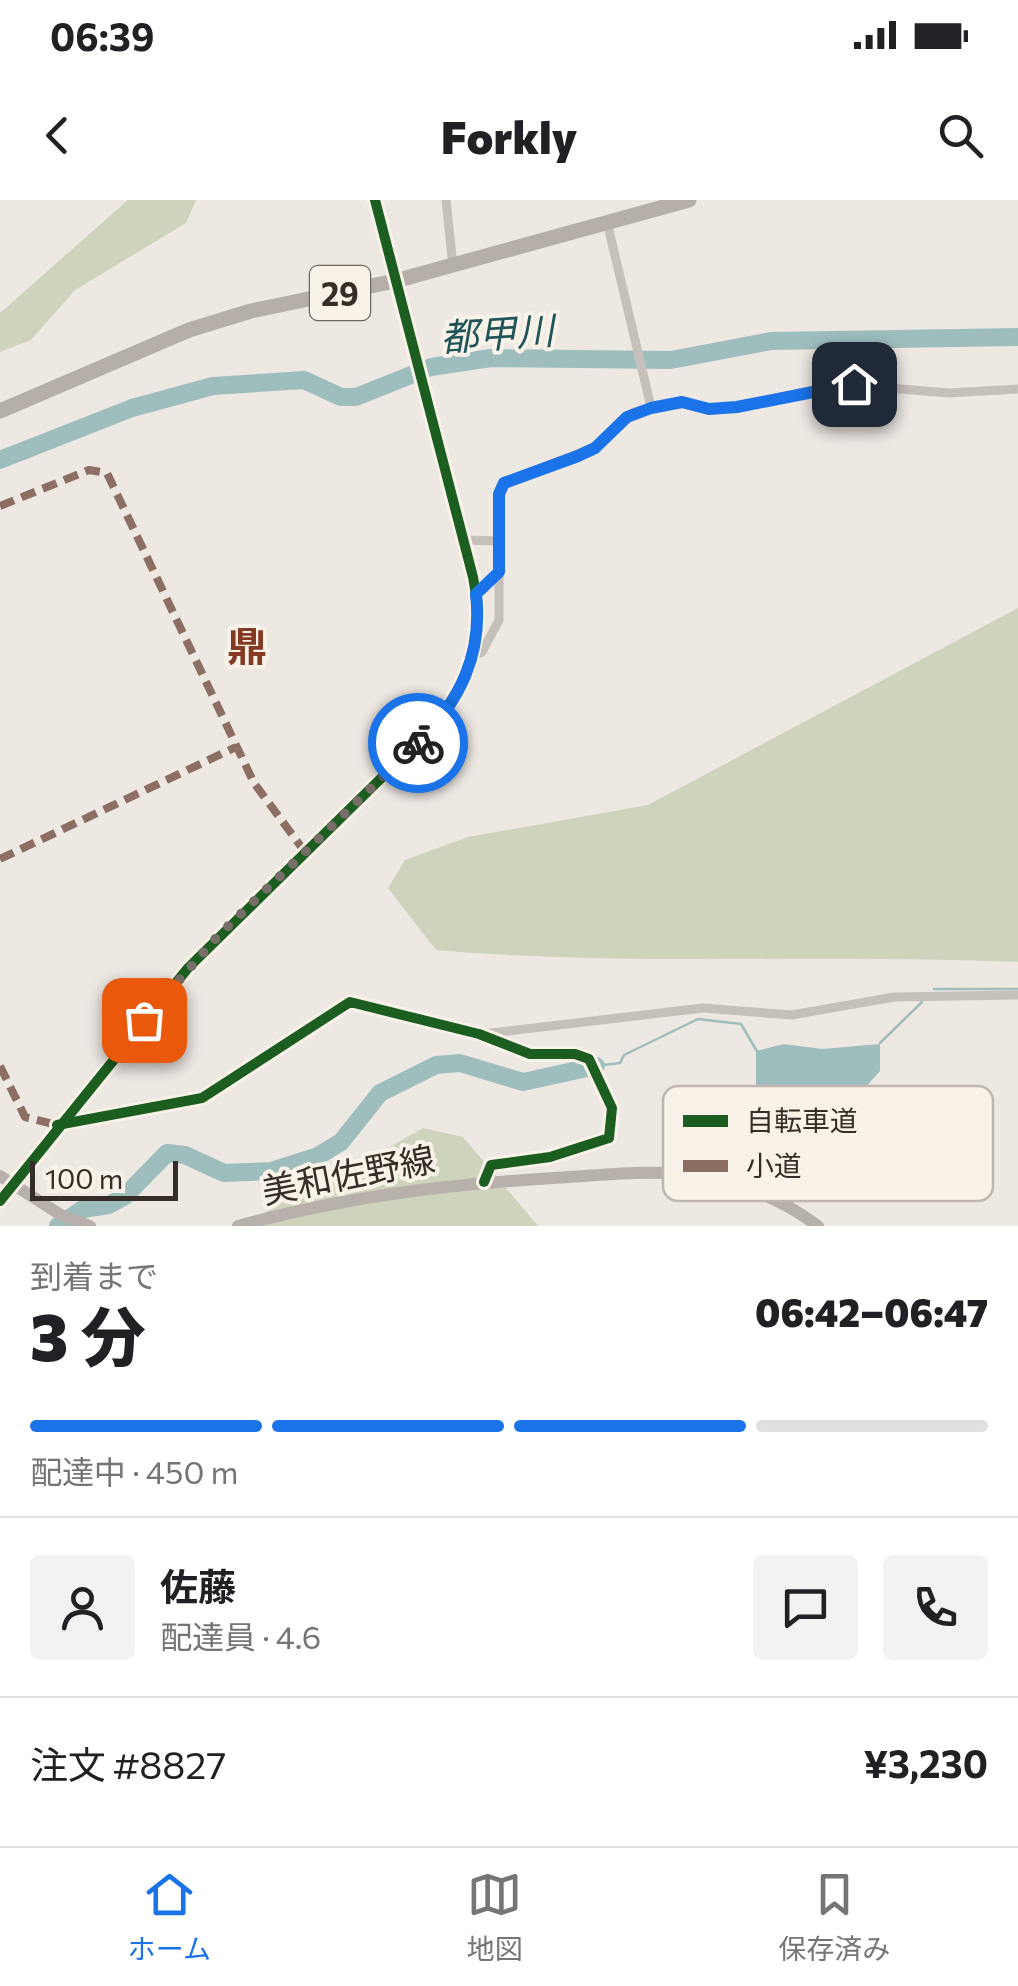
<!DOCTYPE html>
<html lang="ja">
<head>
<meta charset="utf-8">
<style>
  body { margin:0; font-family:Commissioner,"Noto Sans JP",sans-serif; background:#f2f2f2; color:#202124; height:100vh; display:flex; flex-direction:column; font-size:38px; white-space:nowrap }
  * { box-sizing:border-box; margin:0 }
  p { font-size:32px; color:#757577 }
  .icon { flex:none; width:55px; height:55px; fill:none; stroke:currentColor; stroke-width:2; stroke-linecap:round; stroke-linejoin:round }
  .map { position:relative; height:1026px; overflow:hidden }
  .panel { display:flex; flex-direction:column; background:#fff; flex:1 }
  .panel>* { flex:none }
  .scale { position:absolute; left:30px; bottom:25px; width:148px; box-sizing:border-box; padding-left:10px; border:5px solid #372d28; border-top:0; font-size:28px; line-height:35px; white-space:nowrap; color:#372d28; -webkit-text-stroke:8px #f9f2e9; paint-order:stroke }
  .pin { position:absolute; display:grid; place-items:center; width:85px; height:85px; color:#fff; margin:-42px; border-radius:20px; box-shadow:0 5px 15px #0006 }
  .courier { position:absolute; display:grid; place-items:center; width:100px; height:100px; margin:-50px; border:8px solid #1a73e8; border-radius:50%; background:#fff; color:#222; box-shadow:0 2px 12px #0007 }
  .summary em { font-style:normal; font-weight:800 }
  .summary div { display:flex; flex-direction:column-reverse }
  .summary { display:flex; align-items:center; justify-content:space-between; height:170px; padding:0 30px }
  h1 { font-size:65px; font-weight:800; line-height:75px }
  .bar { display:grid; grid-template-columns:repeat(4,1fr); gap:15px 10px; align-content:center; height:120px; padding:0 30px }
  .bar i { height:12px; border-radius:8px; background:#e0e0e0 }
  .bar .active { background:#1a73e8 }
  .bar p { grid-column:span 4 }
  .line { display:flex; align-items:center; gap:25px; padding:0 30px; border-top:2px solid #e0e0e0 }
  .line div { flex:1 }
  .round { display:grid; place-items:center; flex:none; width:105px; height:105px; border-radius:10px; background:#f2f2f2 }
  .status { display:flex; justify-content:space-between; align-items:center; height:70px; padding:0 50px; background:#fff; direction:ltr }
  .status svg { height:28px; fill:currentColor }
  header { display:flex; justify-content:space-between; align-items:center; height:130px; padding:0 30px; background:#fff; font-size:45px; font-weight:800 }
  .menu { display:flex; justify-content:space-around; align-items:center; height:140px; border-top:2px solid #e0e0e0; background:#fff; font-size:28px; color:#757577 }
  .menu a { display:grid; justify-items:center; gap:5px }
  .menu .active { color:#1a73e8 }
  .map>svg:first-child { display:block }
</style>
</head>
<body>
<div class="status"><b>06:39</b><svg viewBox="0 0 49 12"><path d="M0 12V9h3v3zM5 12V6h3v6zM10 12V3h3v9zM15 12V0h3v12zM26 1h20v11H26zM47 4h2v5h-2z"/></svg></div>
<header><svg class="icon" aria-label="back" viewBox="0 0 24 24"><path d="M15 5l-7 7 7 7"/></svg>Forkly<svg class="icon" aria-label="search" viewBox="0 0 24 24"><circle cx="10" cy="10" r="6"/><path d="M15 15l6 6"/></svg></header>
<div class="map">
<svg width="1018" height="1026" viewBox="0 0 1018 1026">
  <rect width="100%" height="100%" fill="#ede8e2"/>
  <g fill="#ced3bc">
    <polygon points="128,0 196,0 186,23 75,90 31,140 0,152 0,113"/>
    <path d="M1018,408V762C824,753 630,767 436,750L388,688L405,660L468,637L648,605Z"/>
    <polygon points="423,928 463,937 538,1026 244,1026 327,973 369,959"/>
  </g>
  <polygon fill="#9ebebe" points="784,844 822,849 880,844 880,871 838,918 819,910 756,913 756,851"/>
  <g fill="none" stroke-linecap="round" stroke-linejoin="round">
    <g stroke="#9ebebe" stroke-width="2.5">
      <polyline points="934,789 1018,789"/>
      <polyline points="880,843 922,802"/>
      <polyline points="596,866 620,863 624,855 698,819 741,824 758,853"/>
    </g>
    <g stroke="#9ebebe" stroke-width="18">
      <polyline points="0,260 132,208 213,186 304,180 341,197 356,197 431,167 491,158 671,160 771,141 1018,137"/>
      <polyline points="58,1026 83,1009 109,1005 125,996 167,953 185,955 224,973 271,971 318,956 341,942 380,893 436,865 460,863 523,882 596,866"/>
    </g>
    <g stroke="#c6c0bb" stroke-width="9">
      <polyline points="446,0 453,66"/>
      <polyline points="607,22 651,207"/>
      <polyline points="463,340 500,341"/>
      <polyline points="476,394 499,371 499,293 504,283 595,247 634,212 682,202 709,209 737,207 840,184 949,193 1018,189"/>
      <polyline points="474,455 482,452 499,420 499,371"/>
      <polyline points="482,834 703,808 792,815 894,797 1018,795"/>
      <polyline points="60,925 202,898 350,802 479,834 530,854 575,854 589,859 612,908 609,938 550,957 491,965 484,982"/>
    </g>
    <path stroke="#c6c0bb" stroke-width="11" d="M0,1001L188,768L421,539C466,491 486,443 473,377L375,0"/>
    <g stroke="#b7b0ab" stroke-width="12">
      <polyline points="0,976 61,1015 90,1026"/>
      <path d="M238,1026C351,995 452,984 569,977C615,974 662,969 707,977C746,985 786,1002 818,1026"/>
    </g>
    <polyline stroke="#b5aea9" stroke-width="15" points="0,211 189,130 251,111 395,81 689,0"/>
    <g stroke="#8d6e63" stroke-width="8" stroke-dasharray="15 8" stroke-linecap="butt">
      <polyline points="0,306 89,270 107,273 254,583 305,652"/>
      <polyline points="0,659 236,547"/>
      <polyline points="0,866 25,917 57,925"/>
    </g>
    <defs>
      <g id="cycleway">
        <polyline points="57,925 202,898 350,802 479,834 530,854 575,854 589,859 612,908 609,938 550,957 491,965 484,982"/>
        <path d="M0,1001L188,768L421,539C466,491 486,443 473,377L375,0"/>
      </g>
    </defs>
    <use href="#cycleway" stroke="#f9f2e9" stroke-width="16"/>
    <use href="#cycleway" stroke="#1b5e20" stroke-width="10"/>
  </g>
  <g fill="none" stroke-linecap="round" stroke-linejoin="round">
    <polyline stroke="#776e69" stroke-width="10" stroke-dasharray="0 18" points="144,820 217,737 418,543"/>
    <path stroke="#1a73e8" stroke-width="12" d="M418,543C460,501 483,454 476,394L499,372V294L504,283L578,256L595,248L627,217L651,208L682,202L709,209L737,207L854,184"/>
  </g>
  <g text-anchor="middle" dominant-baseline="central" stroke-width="8" stroke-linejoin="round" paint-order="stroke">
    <rect fill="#f9f2e9" stroke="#716862" stroke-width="2.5" x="310" y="66" width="60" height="54" rx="8"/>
    <g font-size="32" font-weight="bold" fill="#372d28">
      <text x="340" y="93">29</text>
    </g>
    <g font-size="35" fill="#372d28" stroke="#f9f2e9">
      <text transform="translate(348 973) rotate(-11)">美和佐野線</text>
    </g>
    <g font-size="38" font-style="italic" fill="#1f5458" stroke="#f9f2e9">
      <text transform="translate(497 132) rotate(-4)">都甲川</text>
    </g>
    <g font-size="40" font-weight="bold" fill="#853a23" stroke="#f9f2e9">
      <text x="247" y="444">鼎</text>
    </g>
  </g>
  <rect x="663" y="886" width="330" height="115" rx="15" fill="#f9f2e9" stroke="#bfb7af" stroke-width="2.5"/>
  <rect x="683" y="915" width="45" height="12" fill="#1b5e20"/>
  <rect x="683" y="960" width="45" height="12" fill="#8d6e63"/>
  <g font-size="28" fill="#372d28">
    <text x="746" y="931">自転車道</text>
    <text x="746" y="976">小道</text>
  </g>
</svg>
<div class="scale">100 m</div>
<div class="pin" style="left:144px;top:820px;background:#ea580c"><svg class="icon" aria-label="bag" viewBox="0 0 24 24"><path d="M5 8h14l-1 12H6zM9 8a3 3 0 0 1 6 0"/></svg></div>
<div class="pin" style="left:854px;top:184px;background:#1f2937"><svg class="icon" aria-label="home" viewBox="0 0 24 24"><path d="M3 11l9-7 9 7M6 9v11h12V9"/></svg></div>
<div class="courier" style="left:418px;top:543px"><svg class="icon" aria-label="bike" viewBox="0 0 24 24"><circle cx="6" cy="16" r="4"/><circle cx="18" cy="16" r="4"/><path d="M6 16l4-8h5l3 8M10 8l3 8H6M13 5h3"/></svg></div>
</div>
<section class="panel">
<div class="summary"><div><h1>3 分</h1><p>到着まで</p></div><em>06:42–06:47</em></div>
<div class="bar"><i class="active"></i><i class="active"></i><i class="active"></i><i></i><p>配達中 · 450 m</p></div>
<div class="line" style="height:180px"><a class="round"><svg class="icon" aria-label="person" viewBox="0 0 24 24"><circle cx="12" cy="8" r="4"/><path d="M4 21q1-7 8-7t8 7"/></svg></a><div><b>佐藤</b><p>配達員 · 4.6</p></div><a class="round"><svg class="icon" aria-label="chat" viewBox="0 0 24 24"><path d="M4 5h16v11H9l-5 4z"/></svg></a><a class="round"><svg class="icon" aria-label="phone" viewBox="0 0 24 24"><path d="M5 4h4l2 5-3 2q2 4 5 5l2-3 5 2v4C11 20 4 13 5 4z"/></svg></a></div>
<div class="line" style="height:130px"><div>注文 #8827</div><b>¥3,230</b></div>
</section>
<nav class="menu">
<a class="active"><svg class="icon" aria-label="home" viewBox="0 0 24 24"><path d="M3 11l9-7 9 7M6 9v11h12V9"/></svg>ホーム</a>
<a><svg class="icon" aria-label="map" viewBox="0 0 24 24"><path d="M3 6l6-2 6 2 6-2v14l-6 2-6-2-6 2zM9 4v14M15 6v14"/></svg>地図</a>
<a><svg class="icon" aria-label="saved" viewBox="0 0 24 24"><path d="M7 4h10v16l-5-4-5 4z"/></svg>保存済み</a>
</nav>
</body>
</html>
